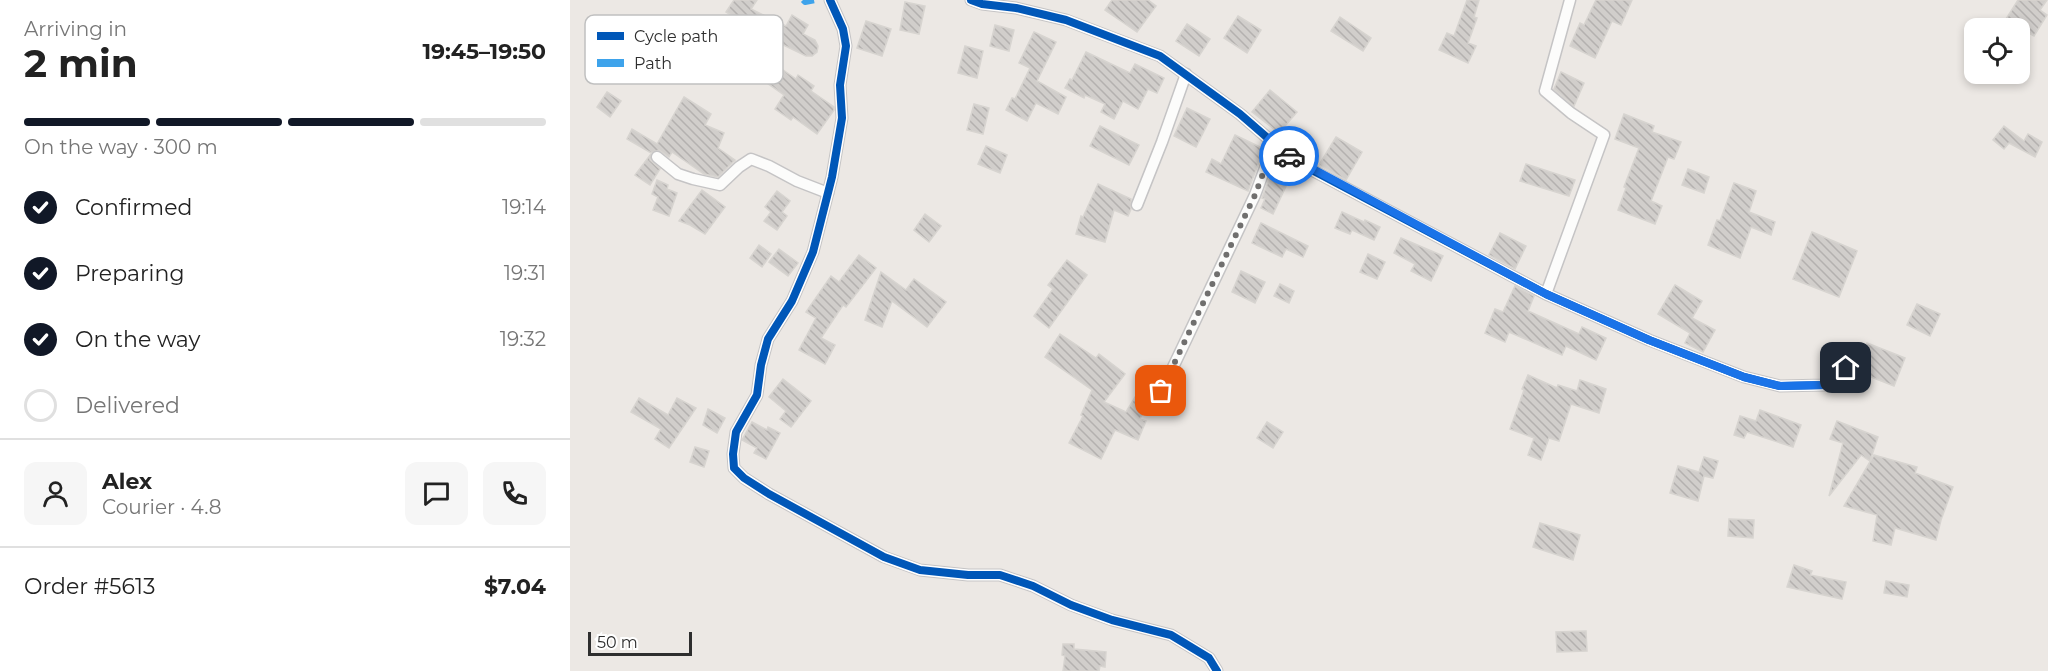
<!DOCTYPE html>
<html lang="en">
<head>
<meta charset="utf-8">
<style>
  body { margin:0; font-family:Montserrat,sans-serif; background:#f6f6f6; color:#222; height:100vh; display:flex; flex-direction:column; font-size:22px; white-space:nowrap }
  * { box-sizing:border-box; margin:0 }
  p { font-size:20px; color:#767676 }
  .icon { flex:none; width:33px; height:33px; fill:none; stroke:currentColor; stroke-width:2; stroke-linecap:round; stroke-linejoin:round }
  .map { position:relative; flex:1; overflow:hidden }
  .sheet { display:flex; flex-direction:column; background:#fff; width:570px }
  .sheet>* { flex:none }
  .tools { position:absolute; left:1394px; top:18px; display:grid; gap:12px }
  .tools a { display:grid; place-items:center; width:66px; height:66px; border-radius:12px; background:#fff; box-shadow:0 3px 9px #0003; font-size:30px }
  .scale { position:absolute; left:18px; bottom:15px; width:104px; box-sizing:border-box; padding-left:6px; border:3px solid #2e2e2e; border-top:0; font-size:16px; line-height:21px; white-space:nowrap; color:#2e2e2e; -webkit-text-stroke:4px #fff; paint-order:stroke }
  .pin { position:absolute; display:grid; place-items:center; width:51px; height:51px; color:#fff; margin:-26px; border-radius:12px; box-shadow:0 3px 9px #0006 }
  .courier { position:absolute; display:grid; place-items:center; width:60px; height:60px; margin:-30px; border:4px solid #1a73e8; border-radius:50%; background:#fff; color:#222; box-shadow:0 2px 8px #0007 }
  .summary em { font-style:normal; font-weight:700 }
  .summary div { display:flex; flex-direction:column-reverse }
  .summary { display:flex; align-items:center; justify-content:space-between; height:102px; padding:0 24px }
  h1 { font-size:39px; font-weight:700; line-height:45px }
  .bar { display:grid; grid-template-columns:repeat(4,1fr); gap:9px 6px; align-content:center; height:72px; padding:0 24px }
  .bar i { height:8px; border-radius:4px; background:#e0e0e0 }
  .bar .current { background:#111827 }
  .bar p { grid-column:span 4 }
  .line { display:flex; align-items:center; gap:15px; padding:0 24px; border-top:2px solid #e0e0e0 }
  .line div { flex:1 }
  .round { display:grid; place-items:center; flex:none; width:63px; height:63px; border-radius:12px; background:#f6f6f6 }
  ol { padding:0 24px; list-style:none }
  li { display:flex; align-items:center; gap:18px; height:66px }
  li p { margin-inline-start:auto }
  li .icon { padding:6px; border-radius:50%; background:#111827; color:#fff; stroke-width:4 }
  li:last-child { color:#767676 }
  li i { width:33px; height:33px; border:3px solid #e0e0e0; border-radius:50% }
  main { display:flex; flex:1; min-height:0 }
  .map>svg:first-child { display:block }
</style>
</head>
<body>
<main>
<section class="sheet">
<div class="summary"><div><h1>2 min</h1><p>Arriving in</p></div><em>19:45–19:50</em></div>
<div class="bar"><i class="current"></i><i class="current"></i><i class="current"></i><i></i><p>On the way · 300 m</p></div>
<ol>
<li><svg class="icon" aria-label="check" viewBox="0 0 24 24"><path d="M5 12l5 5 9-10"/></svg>Confirmed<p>19:14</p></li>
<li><svg class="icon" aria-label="check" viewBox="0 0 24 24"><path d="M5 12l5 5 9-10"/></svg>Preparing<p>19:31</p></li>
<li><svg class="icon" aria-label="check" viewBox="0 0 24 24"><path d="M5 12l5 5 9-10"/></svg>On the way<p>19:32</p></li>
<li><i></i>Delivered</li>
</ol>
<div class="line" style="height:108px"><a class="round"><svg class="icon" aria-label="person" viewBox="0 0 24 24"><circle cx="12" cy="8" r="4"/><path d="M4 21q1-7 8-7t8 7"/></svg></a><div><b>Alex</b><p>Courier · 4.8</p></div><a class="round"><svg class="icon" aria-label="chat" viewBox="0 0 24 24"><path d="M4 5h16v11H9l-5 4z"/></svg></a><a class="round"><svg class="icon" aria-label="phone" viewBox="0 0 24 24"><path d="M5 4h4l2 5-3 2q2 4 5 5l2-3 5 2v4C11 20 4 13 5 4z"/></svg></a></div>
<div class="line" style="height:78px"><div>Order #5613</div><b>$7.04</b></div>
</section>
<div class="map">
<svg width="1478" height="671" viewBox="0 0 1478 671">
  <defs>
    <pattern id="building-back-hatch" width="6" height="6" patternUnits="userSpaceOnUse" patternTransform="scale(1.5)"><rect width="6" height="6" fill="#d1cecb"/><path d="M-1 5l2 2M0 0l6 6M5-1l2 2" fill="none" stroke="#b4b1af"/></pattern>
  </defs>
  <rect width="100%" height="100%" fill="#ece8e4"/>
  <g fill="url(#building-back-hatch)" stroke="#d7d4d0" stroke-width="1.5">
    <polygon points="164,0 187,0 181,9 216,26 222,15 238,25 233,34 245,40 248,46 247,52 242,56 236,56 207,42 211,35 176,24 156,12"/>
    <polygon points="542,0 578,0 586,6 567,32 535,10"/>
    <polygon points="897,0 909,0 904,17 907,18 898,43 906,46 898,63 869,50 877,33 884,36"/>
    <polygon points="1026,0 1062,0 1051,25 1042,21 1025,58 1000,46 1010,23 1014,25"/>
    <polygon points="1448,0 1477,0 1470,10 1477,15 1464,36 1436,19"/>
    <polygon points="335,2 355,6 349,34 330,30"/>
    <polygon points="668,16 691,30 677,53 654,38"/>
    <polygon points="770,17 801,38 793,51 761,31"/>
    <polygon points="296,21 321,29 312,56 287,48"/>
    <polygon points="617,24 640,39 629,56 606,41"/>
    <polygon points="425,25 444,30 439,51 420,46"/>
    <polygon points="464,32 486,42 467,81 496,97 488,114 466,103 457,121 436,110 442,98 445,99 460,68 449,63"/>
    <polygon points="395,46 413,51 407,78 388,73"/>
    <polygon points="516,52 560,73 565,64 594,78 587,93 578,89 568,109 553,101 544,119 531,112 535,104 515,95 514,98 495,88 500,79 502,80"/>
    <polygon points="199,60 226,79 228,75 244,86 241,91 264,107 264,110 247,134 223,117 221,120 205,109 214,95 187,76"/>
    <polygon points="991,72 1014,83 1004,106 984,89"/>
    <polygon points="700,90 727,112 709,133 682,112"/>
    <polygon points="37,92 51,101 40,117 27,107"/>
    <polygon points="114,97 141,114 135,125 154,133 148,148 165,160 148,177 134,174 102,152 99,157 89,150 81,153 57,139 62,129 87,144"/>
    <polygon points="404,104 419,108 413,134 397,130"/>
    <polygon points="617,108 640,119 626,147 604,136"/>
    <polygon points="1054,114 1084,126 1082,132 1111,142 1104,159 1098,157 1081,201 1092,206 1085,224 1048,210 1056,188 1054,187 1069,148 1045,139"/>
    <polygon points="530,126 569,145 559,165 520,146"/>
    <polygon points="1434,126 1454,141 1458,134 1472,142 1465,157 1439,143 1434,149 1423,140"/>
    <polygon points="665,135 694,149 678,191 636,172 642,159 651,164"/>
    <polygon points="766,137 792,152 776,180 749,165"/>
    <polygon points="416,146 437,155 430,173 408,164"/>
    <polygon points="81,154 80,160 90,169 80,185 65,175"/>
    <polygon points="956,164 1005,180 999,196 950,181"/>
    <polygon points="1118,169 1139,177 1134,193 1112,185"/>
    <polygon points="700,176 717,184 703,214 691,208 695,199 692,198"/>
    <polygon points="87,180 98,185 97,189 107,193 99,216 83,210 88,197 82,194"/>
    <polygon points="1164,183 1186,191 1179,212 1205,222 1201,235 1181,227 1170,258 1138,245 1147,220 1150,221"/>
    <polygon points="528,184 561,199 561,209 558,216 544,210 535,242 506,234 511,216 513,217"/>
    <polygon points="132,190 155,207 135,234 120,225 109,221"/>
    <polygon points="207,191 220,201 212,212 217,216 207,230 194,221 201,212 195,207"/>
    <polygon points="772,212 794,222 795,220 810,227 804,240 782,230 780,234 765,228"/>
    <polygon points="355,214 371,226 359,242 344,230"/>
    <polygon points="691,223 738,246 733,257 716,249 712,257 682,243"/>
    <polygon points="1242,232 1287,251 1269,297 1223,279"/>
    <polygon points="930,233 956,246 945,269 919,255"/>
    <polygon points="831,238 873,256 861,281 841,271 845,264 824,253"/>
    <polygon points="189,245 201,254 192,267 180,258"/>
    <polygon points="209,249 228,263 218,276 199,262"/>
    <polygon points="798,254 815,262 807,279 790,272"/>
    <polygon points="289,255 306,268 276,307 273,305 251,338 265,345 255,364 229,350 246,318 236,312 261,276 269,282"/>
    <polygon points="497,260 517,275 479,328 464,316 483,289 478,285"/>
    <polygon points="671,271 695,282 685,303 662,292"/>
    <polygon points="311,272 336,290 344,279 376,302 357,327 322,301 312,327 295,320"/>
    <polygon points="710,284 724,291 719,303 704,296"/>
    <polygon points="1105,285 1132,301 1122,318 1145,330 1133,352 1115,343 1120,333 1088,314"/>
    <polygon points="945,286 964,296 958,311 1009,334 1012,327 1036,338 1026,360 996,346 992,355 939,332 935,342 915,333 925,309 933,312"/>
    <polygon points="1347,304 1370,314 1360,336 1337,325"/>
    <polygon points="490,334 526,358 529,354 555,374 534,402 556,412 570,389 581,396 570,419 576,421 568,440 545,430 531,459 499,443 513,416 511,415 522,390 475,357"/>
    <polygon points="1297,343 1335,358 1324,386 1286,371"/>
    <polygon points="958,375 987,388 988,385 1007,391 1010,380 1036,389 1029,413 1001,404 989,441 979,438 971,460 958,455 964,438 940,429 954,390 952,389"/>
    <polygon points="213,379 241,401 221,427 210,419 216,411 199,397"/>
    <polygon points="69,398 98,415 107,398 126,408 99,448 85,439 91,429 61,412"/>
    <polygon points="138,409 155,418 147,433 133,425"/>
    <polygon points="1190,410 1231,425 1223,447 1177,432 1174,438 1164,435 1170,416 1186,421"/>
    <polygon points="1267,421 1308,437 1300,461 1291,455 1259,496 1273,443 1260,439"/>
    <polygon points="182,422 197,430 198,427 210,433 196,459 184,453 187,448 172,440"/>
    <polygon points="697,422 713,432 703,448 687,438"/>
    <polygon points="125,447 139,451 134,467 120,462"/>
    <polygon points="1304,455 1347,467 1345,473 1383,487 1371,520 1366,540 1325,528 1321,545 1303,541 1307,515 1274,506"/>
    <polygon points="1134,457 1148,461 1143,478 1134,476 1128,501 1100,493 1108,466 1129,472"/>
    <polygon points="1159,519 1184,520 1183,538 1158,536"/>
    <polygon points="970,523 1010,535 1003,560 963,547"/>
    <polygon points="1224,565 1242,571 1240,575 1276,582 1272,599 1217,587"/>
    <polygon points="1316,581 1339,585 1337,597 1314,593"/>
    <polygon points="1016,631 1017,651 987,652 986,632"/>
    <polygon points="493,644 504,644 504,649 536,652 535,667 530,666 529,671 493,671 495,656 492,655"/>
  </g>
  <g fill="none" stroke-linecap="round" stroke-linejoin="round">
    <defs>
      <g id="street">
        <polyline points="260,0 273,29 276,46 270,85 272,118 262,177 243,252 222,301 198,339 191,365 187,395 166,432 163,454 164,468 174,478 199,494 314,557 350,570 398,575 430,575 463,586 501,605 542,620 601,635 639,658 647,671"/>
        <polyline points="401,0 412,4 446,8 496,20 590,56 670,114 723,160 976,294 1079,340 1174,377 1210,386 1255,385 1271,381 1277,368"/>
        <polyline points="87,157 108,174 123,179 150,185 169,167 181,159 199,166 227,181 258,193"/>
        <polyline points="567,205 592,142 616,74"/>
        <polyline points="976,294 1034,135 1001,113 975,91 1000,0"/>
        <polyline points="585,405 685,195 704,144"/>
      </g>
    </defs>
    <use href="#street" stroke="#c5c4c5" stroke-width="13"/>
    <use href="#street" stroke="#fcfcfb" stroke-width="10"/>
    <polyline stroke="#3ea3eb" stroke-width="6" stroke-dasharray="12 6" stroke-linecap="butt" points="233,0 235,2 245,0"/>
    <defs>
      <g id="cycleway">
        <polyline points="260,0 273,29 276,46 270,85 272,118 262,177 243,252 222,301 198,339 191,365 187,395 166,432 163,454 164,468 174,478 199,494 314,557 350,570 398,575 430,575 463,586 501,605 542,620 601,635 639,658 647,671"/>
        <polyline points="401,0 412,4 446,8 496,20 590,56 670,114 723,160 976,294 1079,340 1174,377 1210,386 1255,385 1271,381 1277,368"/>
      </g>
    </defs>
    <use href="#cycleway" stroke="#fff" stroke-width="11"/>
    <use href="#cycleway" stroke="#0057b8" stroke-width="8"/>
  </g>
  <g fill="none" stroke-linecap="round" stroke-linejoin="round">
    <polyline stroke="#706f6e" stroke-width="6" stroke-dasharray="0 10.8" points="591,391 685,195 704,144 719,156"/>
    <polyline stroke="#1a73e8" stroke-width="8" points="719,156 976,294 1079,340 1174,377 1210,386 1255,385 1271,381 1276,368"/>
  </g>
  <rect x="15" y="15" width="198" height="69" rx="9" fill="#fff" stroke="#c0c0c0" stroke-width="1.5"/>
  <rect x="27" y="32" width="27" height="8" fill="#0057b8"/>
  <rect x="27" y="59" width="27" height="8" fill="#3ea3eb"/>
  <g font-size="16" fill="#2e2e2e">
    <text x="64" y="42">Cycle path</text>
    <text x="64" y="69">Path</text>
  </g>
</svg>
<div class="tools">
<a><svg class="icon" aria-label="locate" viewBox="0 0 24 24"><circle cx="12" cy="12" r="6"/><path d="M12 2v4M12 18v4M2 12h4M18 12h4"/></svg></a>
</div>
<div class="scale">50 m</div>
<div class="pin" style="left:591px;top:391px;background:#ea580c"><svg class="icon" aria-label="bag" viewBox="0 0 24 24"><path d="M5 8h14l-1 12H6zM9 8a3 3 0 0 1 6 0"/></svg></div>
<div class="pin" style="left:1276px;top:368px;background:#1f2937"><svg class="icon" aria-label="home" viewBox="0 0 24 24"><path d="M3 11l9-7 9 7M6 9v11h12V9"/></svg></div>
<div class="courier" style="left:719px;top:156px"><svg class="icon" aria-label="car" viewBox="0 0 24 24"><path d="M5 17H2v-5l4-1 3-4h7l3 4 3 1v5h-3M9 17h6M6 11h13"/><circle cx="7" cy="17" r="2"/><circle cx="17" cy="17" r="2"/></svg></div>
</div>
</main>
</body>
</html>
